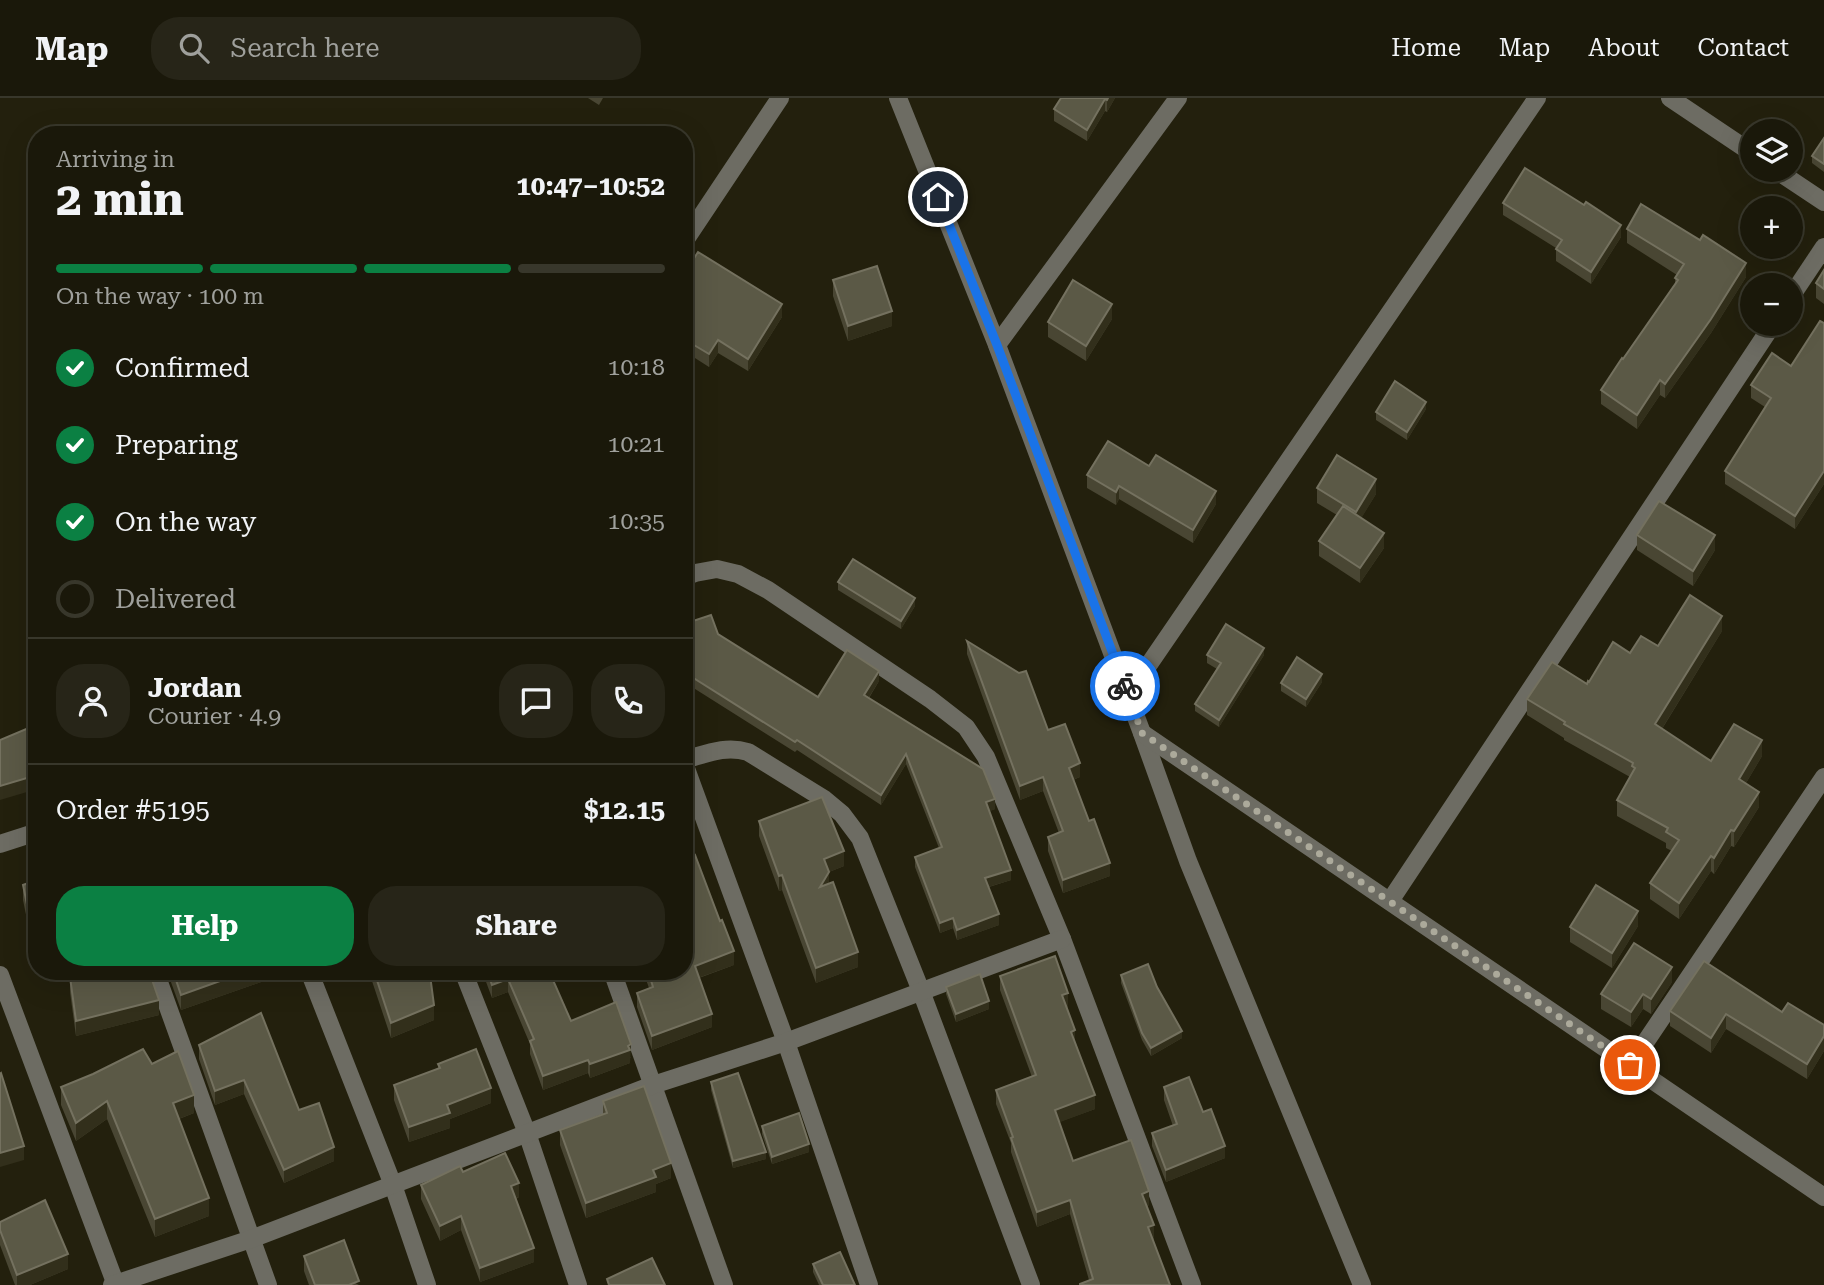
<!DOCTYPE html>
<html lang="en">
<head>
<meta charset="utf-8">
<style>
  body { margin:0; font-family:"Roboto Serif",serif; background:#272518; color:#f1f3f6; height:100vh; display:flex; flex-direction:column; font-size:26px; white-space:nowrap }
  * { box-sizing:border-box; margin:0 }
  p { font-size:23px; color:#9fa09c }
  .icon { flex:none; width:38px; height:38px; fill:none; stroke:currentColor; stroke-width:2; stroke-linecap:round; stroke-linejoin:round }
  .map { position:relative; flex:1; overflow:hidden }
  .panel { position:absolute; left:28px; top:28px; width:665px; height:854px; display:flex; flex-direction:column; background:#1a180a; border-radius:28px; box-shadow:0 7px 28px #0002,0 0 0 2px #38372b }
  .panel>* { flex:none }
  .tools { position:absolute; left:1740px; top:21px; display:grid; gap:14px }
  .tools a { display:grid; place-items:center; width:63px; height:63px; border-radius:50%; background:#1a180a; box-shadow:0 7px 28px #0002,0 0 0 2px #38372b; font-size:35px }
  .pin { position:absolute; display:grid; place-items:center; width:60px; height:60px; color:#fff; margin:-30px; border:4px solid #fff; border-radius:50%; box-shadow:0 2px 7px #0007 }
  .courier { position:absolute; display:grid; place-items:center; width:70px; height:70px; margin:-35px; border:5px solid #1a73e8; border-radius:50%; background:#fff; color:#222; box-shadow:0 2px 9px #0007 }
  .summary em { font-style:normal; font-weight:700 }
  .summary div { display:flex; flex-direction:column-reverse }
  .summary { display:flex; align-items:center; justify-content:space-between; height:119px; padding:0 28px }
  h1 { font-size:46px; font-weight:700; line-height:52px }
  .bar { display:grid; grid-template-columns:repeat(4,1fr); gap:10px 7px; align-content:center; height:84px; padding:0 28px }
  .bar i { height:9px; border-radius:5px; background:#38372b }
  .bar .selected { background:#0b8043 }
  .bar p { grid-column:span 4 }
  .line { display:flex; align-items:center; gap:18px; padding:0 28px; border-top:2px solid #38372b }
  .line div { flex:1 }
  .round { display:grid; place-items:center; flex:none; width:74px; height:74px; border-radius:28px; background:#272518 }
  ol { padding:0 28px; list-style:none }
  li { display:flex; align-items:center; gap:21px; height:77px }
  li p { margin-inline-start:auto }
  li .icon { padding:7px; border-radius:50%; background:#0b8043; color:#fff; stroke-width:4 }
  li:last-child { color:#9fa09c }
  li i { width:38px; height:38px; border:4px solid #38372b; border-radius:50% }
  .button { display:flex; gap:14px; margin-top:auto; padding:14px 28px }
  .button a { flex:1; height:80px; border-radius:28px; background:#0b8043; color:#fff; font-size:28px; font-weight:700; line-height:80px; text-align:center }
  .button a+a { background:#272518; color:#f1f3f6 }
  header { display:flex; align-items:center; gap:42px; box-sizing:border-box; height:98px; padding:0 35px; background:#1a180a; border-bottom:2px solid #38372b }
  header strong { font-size:33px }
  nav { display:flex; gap:38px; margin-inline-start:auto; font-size:24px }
  .search { width:490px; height:63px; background:#272518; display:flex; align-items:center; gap:18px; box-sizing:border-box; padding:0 24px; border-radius:28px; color:#9fa09c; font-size:26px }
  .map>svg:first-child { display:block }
</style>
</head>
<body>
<header>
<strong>Map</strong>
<div class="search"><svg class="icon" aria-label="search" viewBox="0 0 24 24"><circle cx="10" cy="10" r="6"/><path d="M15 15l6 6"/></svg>Search here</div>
<nav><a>Home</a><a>Map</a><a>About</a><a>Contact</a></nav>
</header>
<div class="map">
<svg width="1824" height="1187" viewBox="0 0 1824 1187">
  <rect width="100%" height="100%" fill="#23200d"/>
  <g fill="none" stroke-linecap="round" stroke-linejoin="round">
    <g stroke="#6d6c63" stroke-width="18">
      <polyline points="898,0 997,247 1142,635 1188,763 1362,1187"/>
      <polyline points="1670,0 1752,55"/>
      <polyline points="1776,72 1824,104"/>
      <polyline points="684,144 780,0"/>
      <polyline points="1790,200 1824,149"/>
      <polyline points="997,247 1178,0"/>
      <polyline points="684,479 695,475 717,471 738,476 768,492 930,601 966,629 986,659 1062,841 1192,1187"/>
      <polyline points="1128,597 1537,0"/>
      <polyline points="1142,635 1824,1099"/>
      <path d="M684,662C706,656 725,647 748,654L824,701L842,716L860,740L921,893L1031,1187"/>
      <polyline points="684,665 786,944 869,1187"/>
      <polyline points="0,746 37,734"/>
      <polyline points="1390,803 1773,226"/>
      <polyline points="155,873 268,1187"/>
      <polyline points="309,873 393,1087 427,1187"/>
      <polyline points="463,873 527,1035 578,1187"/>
      <polyline points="612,873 724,1187"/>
      <polyline points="0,877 116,1187"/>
      <polyline points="1630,967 1824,679"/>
      <polyline points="112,1187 251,1141 653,987 786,944 1062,841"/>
    </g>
  </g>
  <g fill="#494633">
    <polygon points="588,0 603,0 599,7"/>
    <polygon points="1061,0 1115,0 1107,14 1105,13 1087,43 1054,23 1054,11"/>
    <polygon points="1824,40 1824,74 1812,65 1812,58"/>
    <polygon points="1503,105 1584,107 1621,139 1591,186 1556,163 1556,150 1503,117"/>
    <polygon points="1627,131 1746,179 1711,235 1665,300 1660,297 1637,331 1601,306 1601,292 1675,186 1675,180 1677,177 1627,145"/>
    <polygon points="1824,172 1824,206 1816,200 1816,185"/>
    <polygon points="684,176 782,219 748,273 718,255 709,269 684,253"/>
    <polygon points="833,182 892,228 848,243 833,198"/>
    <polygon points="1112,221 1086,263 1048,239 1048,224"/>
    <polygon points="1824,225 1824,386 1795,431 1725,386 1725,373 1765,309 1751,300 1751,287 1791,268"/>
    <polygon points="1426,311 1407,342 1376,322 1376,314"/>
    <polygon points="1149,368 1216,406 1193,445 1119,401 1116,407 1087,390 1087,377"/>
    <polygon points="1317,390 1376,396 1361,420 1384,450 1360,485 1319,458 1319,443 1337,417 1317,405"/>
    <polygon points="1637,437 1715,452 1693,488 1637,452"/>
    <polygon points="838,484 915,508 901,531 838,492"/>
    <polygon points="684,526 718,536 818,599 879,583 869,600 995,711 989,713 1011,782 989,789 999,827 957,842 953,830 940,835 915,769 915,759 939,750 906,666 881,707 797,652 795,654 684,584"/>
    <polygon points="1722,533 1662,631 1711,663 1762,658 1746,685 1759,709 1734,749 1731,748 1714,776 1711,773 1679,821 1650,801 1650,785 1672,753 1666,750 1666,745 1617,718 1617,702 1630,679 1564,642 1564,640 1527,617 1527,601 1587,586 1630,555"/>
    <polygon points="967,543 1048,632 1080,679 1073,682 1110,778 1063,795 1048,753 1048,739 1059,735 1043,693 1020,702 967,556"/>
    <polygon points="1207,557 1264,557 1219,629 1195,613 1195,606 1217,571 1207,565"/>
    <polygon points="1322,584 1306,609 1281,593 1281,585"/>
    <polygon points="759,723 844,768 829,774 829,785 858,869 816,885 782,792 779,793 759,738"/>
    <polygon points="37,782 32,846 23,802 23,787"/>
    <polygon points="1638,828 1612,870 1570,844 1570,829"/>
    <polygon points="734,867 699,880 712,929 652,952 637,909 637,895 649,890 643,873 684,873"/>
    <polygon points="167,873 264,873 264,883 181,912"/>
    <polygon points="372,873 418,873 434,922 391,940 372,883"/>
    <polygon points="482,873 555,873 550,875 571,923 631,960 630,960 630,965 590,980 588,975 543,992 530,956 530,946 508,894 492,900"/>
    <polygon points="1121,877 1182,940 1151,958 1142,942 1121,885"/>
    <polygon points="1000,878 1068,909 1066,910 1075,944 1095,1011 1059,1024 1073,1063 1149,1107 1147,1108 1154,1141 1152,1142 1170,1187 1089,1182 1070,1116 1037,1129 1011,1054 1011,1045 996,1006 996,992 1032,979 1000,892"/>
    <polygon points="70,879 159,917 76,938 70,894"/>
    <polygon points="1672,884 1651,916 1643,911 1631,929 1601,911 1601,896"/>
    <polygon points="946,889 989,911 956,924 946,896"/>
    <polygon points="1670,913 1782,914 1824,927 1824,953 1807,981 1726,931 1711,955 1670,928"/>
    <polygon points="199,947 299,1012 334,1063 284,1085 244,996 215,1007 199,961"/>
    <polygon points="152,966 194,1015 179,1021 209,1118 155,1139 107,1021 76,1043 61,1007 61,989"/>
    <polygon points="438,966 491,1005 450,1021 450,1030 409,1044 394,1002 394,987 438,971"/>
    <polygon points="711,984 766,1061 733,1070 711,992"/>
    <polygon points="1164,989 1203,1014 1225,1060 1166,1084 1152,1048 1152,1035 1173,1028 1164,1002"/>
    <polygon points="603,1003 671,1080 656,1086 656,1094 586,1120 560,1047 560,1032 603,1016"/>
    <polygon points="762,1028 809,1054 772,1066 762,1036"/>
    <polygon points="421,1087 519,1099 516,1101 534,1164 480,1184 461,1132 440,1143 421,1101"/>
    <polygon points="0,1124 68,1171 30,1187 15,1187 0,1147"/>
    <polygon points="304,1158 359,1187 309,1187 304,1173"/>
    <polygon points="813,1166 855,1187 819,1187 813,1174"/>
  </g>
  <g fill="#322f1b">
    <polygon points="1108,0 1115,0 1107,14 1107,2"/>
    <polygon points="1105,1 1105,13 1087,43 1087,32"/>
    <polygon points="1621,127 1621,139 1591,186 1591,174"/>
    <polygon points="1746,165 1746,179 1711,235 1665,300 1665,286"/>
    <polygon points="782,206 782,219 748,273 748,261"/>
    <polygon points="1112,206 1112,221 1086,263 1086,248"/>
    <polygon points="892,213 892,228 848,243 848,228"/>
    <polygon points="718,242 718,255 709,269 709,256"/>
    <polygon points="1660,282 1660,297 1637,331 1637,317"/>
    <polygon points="1426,304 1426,311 1407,342 1407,334"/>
    <polygon points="1824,373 1824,386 1795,431 1795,418"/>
    <polygon points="1376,381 1376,396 1356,429 1356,414"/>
    <polygon points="1119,388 1119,401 1116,407 1116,394"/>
    <polygon points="1216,393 1216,406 1193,445 1193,432"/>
    <polygon points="690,421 690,435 684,437 684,423"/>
    <polygon points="1384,435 1384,450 1360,485 1360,470"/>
    <polygon points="1715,437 1715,452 1693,488 1693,473"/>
    <polygon points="915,500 915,508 901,531 901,523"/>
    <polygon points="1722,518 1722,533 1655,642 1655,626"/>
    <polygon points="1264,550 1264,557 1219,629 1219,622"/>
    <polygon points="879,573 879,583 864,607 864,597"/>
    <polygon points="1322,576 1322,584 1306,609 1306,601"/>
    <polygon points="1762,642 1762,658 1739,697 1739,681"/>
    <polygon points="906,656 906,666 881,707 881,697"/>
    <polygon points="1080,665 1080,679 1069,683 1069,670"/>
    <polygon points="37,677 37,691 0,702 0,688"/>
    <polygon points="1043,679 1043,693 1020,702 1020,688"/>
    <polygon points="1759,694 1759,709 1734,749 1734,733"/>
    <polygon points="995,701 995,711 986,715 986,704"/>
    <polygon points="1731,732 1731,748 1714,776 1714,760"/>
    <polygon points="844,753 844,768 824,776 824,761"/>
    <polygon points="1711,758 1711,773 1679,821 1679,805"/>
    <polygon points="1110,765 1110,778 1063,795 1063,782"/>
    <polygon points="1011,772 1011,782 985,790 985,780"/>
    <polygon points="829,774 829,790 820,789"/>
    <polygon points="782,777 782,792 779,793 779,778"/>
    <polygon points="1638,813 1638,828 1612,870 1612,855"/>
    <polygon points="999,816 999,827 957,842 957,832"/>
    <polygon points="953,820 953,830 940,835 940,825"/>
    <polygon points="37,829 37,844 32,846 32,831"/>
    <polygon points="734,853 734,867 695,881 695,868"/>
    <polygon points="858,854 858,869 816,885 816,870"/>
    <polygon points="1672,869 1672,884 1651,916 1651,901"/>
    <polygon points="248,873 264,873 264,883 181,912 181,897"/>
    <polygon points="508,881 508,894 492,900 492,887"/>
    <polygon points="1068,895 1068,909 1062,912 1062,897"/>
    <polygon points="1643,896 1643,911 1631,929 1631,914"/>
    <polygon points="159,902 159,917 76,938 76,923"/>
    <polygon points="989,903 989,911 956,924 956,916"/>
    <polygon points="434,907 434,922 391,940 391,925"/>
    <polygon points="712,916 712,929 652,952 652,938"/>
    <polygon points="1726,916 1726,931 1711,955 1711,940"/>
    <polygon points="1075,932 1075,946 1071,934"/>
    <polygon points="1182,933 1182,940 1151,958 1151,950"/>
    <polygon points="1824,938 1824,953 1807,981 1807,966"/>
    <polygon points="631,946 630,965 590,980 590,966"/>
    <polygon points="588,962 588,975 543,992 543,978"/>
    <polygon points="244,982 244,996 215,1007 215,993"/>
    <polygon points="491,990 491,1005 450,1021 450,1030 409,1044 409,1029 447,1007"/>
    <polygon points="194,997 194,1015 173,1023 173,1005"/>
    <polygon points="1095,997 1095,1011 1055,1026 1055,1012"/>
    <polygon points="107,1003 107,1021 76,1043 76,1025"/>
    <polygon points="809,1046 809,1054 772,1066 772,1059"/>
    <polygon points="24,1048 24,1062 0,1069 0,1055"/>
    <polygon points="1225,1048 1225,1060 1166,1084 1166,1072"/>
    <polygon points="334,1049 334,1063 284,1085 284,1072"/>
    <polygon points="766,1054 766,1061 733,1070 733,1063"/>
    <polygon points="671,1065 671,1080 656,1086 656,1094 586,1120 586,1105 653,1072"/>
    <polygon points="519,1085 519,1099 511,1102 511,1088"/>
    <polygon points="1149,1093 1149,1107 1142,1110 1142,1096"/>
    <polygon points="209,1100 209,1118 155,1139 155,1121"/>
    <polygon points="1070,1102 1070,1116 1037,1129 1037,1114"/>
    <polygon points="461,1118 461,1132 440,1143 440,1128"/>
    <polygon points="1154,1127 1154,1141 1148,1144 1148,1129"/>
    <polygon points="534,1150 534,1164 480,1184 480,1170"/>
    <polygon points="68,1156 68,1171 30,1187 17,1187 17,1177"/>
  </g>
  <g fill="#5b5946" stroke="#74715f" stroke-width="2">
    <polygon points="1061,0 1108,0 1107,2 1105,1 1087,32 1054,11"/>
    <polygon points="1824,40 1824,66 1812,58"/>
    <polygon points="1525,70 1584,107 1586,104 1621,127 1591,174 1556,151 1562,142 1503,105"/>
    <polygon points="1641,106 1700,142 1703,137 1746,165 1711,221 1665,286 1660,282 1637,317 1601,292 1622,260 1623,261 1678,182 1675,180 1684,166 1627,131"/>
    <polygon points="698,154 782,206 748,261 718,242 709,256 684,241 684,176"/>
    <polygon points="877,168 892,213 848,228 833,182"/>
    <polygon points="1824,172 1824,191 1816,185"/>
    <polygon points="1073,182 1112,206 1086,248 1048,224"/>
    <polygon points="1820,223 1824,225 1824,373 1795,418 1725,373 1771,300 1751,287 1772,255 1791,268"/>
    <polygon points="1395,283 1426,304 1407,334 1376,314"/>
    <polygon points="1108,343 1149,368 1156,357 1216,393 1193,432 1119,388 1116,394 1087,377"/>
    <polygon points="1337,357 1376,381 1356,414 1317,390"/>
    <polygon points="1659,403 1715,437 1693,473 1637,437"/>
    <polygon points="684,405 690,421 684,423"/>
    <polygon points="1343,408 1384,435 1360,470 1319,443"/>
    <polygon points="853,461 915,500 901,523 838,484"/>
    <polygon points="1690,497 1722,518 1655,626 1711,663 1734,626 1762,642 1739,681 1759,694 1734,733 1731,732 1714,760 1711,758 1679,805 1650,785 1679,742 1666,734 1668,730 1617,702 1635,670 1632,668 1633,665 1564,626 1565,624 1527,601 1552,564 1587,586 1588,583 1589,584 1613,544 1630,555 1641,538 1658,548"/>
    <polygon points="711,517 718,536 818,599 847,552 879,573 864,597 983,671 995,701 986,704 1011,772 985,780 999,816 957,832 953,820 940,825 915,759 942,749 906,656 881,697 797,642 795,644 684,574 684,526"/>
    <polygon points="1226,526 1264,550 1219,622 1195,606 1221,565 1207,557"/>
    <polygon points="967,543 1019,575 1026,573 1048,632 1065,626 1080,665 1069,670 1089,723 1094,721 1110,765 1063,782 1048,739 1063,733 1043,679 1020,688"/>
    <polygon points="1297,559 1322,576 1306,601 1281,585"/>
    <polygon points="31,629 37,638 37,677 0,688 0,642"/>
    <polygon points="822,699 844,753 824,761 829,774 820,789 833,784 858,854 816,870 782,777 779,778 759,723"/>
    <polygon points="684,740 691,759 695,757 720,823 722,822 734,853 695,868 712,916 652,938 637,895 653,889 648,873 684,873"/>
    <polygon points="37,782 37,829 32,831 23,787"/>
    <polygon points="1596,787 1638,813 1612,855 1570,829"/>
    <polygon points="1634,845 1672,869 1651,901 1643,896 1631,914 1601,896"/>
    <polygon points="1055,858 1068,895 1062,897 1075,932 1071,934 1095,997 1055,1012 1073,1063 1131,1042 1149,1093 1142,1096 1154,1127 1148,1129 1170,1187 1080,1187 1080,1186 1093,1181 1070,1102 1037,1114 1011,1040 1013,1039 996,992 1036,977 1000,878"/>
    <polygon points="1704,863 1782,914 1788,905 1824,927 1824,938 1807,966 1726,916 1711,940 1670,913"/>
    <polygon points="1148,866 1157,889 1182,933 1151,950 1142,935 1121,877"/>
    <polygon points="80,873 149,873 159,902 76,923 70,879"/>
    <polygon points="173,873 248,873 181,897"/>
    <polygon points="374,873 418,873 420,879 430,877 434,907 391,925"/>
    <polygon points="487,873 549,873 571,923 616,904 631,946 628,948 630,952 590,966 588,962 543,978 530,943 534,941 508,881 492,887"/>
    <polygon points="980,876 989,903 956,916 946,889"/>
    <polygon points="261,915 299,1012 319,1005 334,1049 284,1072 244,982 215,993 199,947"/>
    <polygon points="143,951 152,966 178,953 194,997 173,1005 209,1100 155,1121 107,1003 76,1025 61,989 93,976"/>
    <polygon points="476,951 491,990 447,1007 450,1015 409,1029 394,987 440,970 438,966"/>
    <polygon points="1,975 24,1048 0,1055 0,976"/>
    <polygon points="738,975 766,1054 733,1063 711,984"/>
    <polygon points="1189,979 1203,1014 1211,1011 1225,1048 1166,1072 1152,1035 1177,1026 1164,989"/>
    <polygon points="644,988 671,1065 653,1072 656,1079 586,1105 560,1032 607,1015 603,1003"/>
    <polygon points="799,1015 809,1046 772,1059 762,1028"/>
    <polygon points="505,1055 519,1085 511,1088 534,1150 480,1170 461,1118 440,1128 421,1087 460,1068 463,1074"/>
    <polygon points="45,1102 68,1156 17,1177 0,1132 0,1124"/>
    <polygon points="344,1142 359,1183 349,1187 315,1187 304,1158"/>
    <polygon points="840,1154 855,1187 823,1187 813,1166"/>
    <polygon points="652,1160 665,1187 609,1187 607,1181"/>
  </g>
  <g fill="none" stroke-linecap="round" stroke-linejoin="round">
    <polyline stroke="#acaa9b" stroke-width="7" stroke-dasharray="0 12.6" points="1125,588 1142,635 1630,967"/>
    <polyline stroke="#1a73e8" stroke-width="9" points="938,99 997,247 1125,588"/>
  </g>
</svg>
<div class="tools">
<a><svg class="icon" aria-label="layers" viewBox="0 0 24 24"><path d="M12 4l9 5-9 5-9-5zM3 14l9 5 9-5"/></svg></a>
<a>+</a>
<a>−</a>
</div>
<div class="pin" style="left:1630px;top:967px;background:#ea580c"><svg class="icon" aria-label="bag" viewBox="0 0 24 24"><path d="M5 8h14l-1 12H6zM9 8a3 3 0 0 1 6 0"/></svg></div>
<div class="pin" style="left:938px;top:99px;background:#1f2937"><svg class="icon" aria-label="home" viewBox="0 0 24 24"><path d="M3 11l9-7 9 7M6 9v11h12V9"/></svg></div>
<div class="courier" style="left:1125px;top:588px"><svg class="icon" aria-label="bike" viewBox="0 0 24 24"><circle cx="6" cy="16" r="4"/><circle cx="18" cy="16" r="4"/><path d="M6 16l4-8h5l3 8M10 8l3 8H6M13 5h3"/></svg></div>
<section class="panel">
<div class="summary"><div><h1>2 min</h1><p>Arriving in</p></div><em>10:47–10:52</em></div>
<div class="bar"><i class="selected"></i><i class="selected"></i><i class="selected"></i><i></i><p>On the way · 100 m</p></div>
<ol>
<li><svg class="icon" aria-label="check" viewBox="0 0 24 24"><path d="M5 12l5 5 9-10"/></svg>Confirmed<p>10:18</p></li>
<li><svg class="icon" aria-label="check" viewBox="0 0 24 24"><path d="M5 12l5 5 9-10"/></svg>Preparing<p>10:21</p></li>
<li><svg class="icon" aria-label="check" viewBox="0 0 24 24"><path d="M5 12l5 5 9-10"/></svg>On the way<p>10:35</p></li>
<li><i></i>Delivered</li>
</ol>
<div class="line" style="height:126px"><a class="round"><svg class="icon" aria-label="person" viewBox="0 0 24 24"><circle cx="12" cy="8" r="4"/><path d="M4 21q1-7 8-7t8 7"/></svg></a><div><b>Jordan</b><p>Courier · 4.9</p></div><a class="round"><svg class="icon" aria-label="chat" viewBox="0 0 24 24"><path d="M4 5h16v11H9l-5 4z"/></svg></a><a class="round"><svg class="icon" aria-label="phone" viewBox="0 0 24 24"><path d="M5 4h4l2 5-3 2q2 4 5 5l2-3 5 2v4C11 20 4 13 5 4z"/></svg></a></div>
<div class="line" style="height:91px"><div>Order #5195</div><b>$12.15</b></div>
<div class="button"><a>Help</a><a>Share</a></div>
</section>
</div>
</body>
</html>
